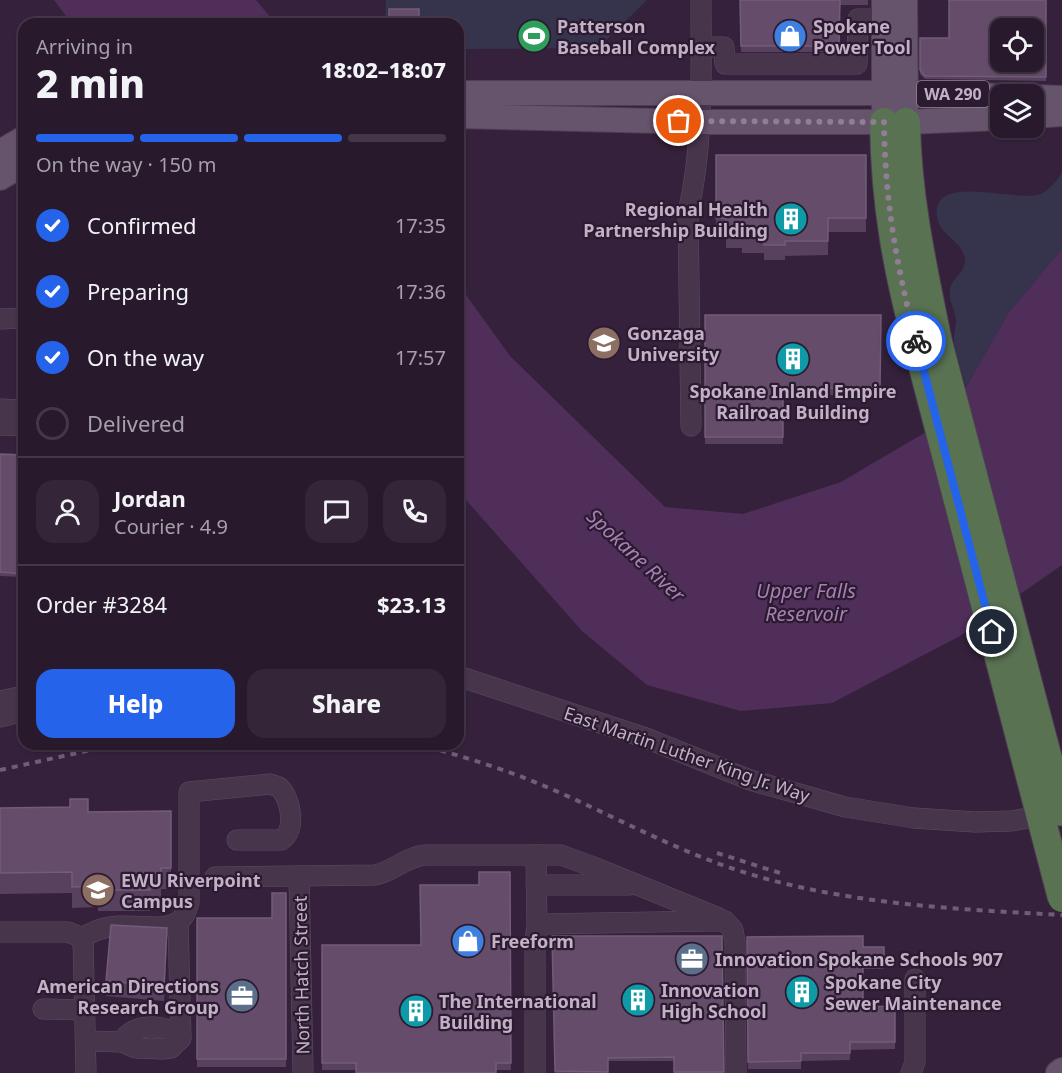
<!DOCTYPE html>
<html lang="en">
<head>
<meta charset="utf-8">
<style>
  body { margin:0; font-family:"Noto Sans",sans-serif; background:#342638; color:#f1f3f6; height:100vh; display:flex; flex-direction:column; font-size:22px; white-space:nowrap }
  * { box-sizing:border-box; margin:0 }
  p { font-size:20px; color:#a5a0a9 }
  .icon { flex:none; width:33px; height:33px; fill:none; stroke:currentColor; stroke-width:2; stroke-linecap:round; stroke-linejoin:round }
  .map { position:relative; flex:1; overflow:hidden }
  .side { position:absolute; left:18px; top:18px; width:446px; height:732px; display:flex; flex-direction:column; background:#28192c; border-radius:18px; box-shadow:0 2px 4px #0004,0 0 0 2px #443848 }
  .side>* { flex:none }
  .buttons { position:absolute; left:990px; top:18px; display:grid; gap:12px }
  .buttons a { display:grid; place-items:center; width:54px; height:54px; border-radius:12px; background:#28192c; box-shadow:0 2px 4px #0004,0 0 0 2px #443848; font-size:30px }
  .pin { position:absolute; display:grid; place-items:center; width:51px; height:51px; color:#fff; margin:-26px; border:3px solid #fff; border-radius:50%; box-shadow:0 2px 6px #0007 }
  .courier { position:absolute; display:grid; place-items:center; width:60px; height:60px; margin:-30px; border:4px solid #2563eb; border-radius:50%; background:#fff; color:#222; box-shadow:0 2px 8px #0007 }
  .overview em { font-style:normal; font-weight:800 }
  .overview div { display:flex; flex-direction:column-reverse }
  .overview { display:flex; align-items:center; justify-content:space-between; height:102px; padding:0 18px }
  h1 { font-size:39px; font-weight:800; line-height:45px }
  .bar { display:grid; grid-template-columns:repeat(4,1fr); gap:9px 6px; align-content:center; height:72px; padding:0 18px }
  .bar i { height:8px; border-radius:4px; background:#443848 }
  .bar .on { background:#2563eb }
  .bar p { grid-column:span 4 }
  .line { display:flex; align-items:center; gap:15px; padding:0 18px; border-top:2px solid #443848 }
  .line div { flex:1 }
  .round { display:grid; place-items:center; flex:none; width:63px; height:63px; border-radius:18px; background:#342638 }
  ol { padding:0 18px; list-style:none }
  li { display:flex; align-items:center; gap:18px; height:66px }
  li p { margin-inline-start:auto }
  li .icon { padding:6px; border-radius:50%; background:#2563eb; color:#fff; stroke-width:4 }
  li:last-child { color:#a5a0a9 }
  li i { width:33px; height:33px; border:3px solid #443848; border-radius:50% }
  .action { display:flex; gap:12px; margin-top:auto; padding:12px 18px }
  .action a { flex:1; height:69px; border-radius:18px; background:#2563eb; color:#fff; font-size:24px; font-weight:800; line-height:69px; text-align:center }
  .action a+a { background:#342638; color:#f1f3f6 }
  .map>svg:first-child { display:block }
</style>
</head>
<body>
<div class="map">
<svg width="1062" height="1073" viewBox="0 0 1062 1073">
  <rect width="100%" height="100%" fill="#35213b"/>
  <g fill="#36344d">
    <polygon points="386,0 647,0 598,48 458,49 458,24 385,24"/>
    <path d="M1062,173V249L1009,312L966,387C962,372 957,357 954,343C953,335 956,327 956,320C955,310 948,300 950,289C952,278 964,273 965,262C966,242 939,236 937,217C931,170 1019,205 1043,193C1051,188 1057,180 1062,173Z"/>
  </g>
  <g fill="#502e5a">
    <polygon points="54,0 256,0 276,24 72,24"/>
    <polygon points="1062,249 1062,565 960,636 832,703 741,711 647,685 582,631 458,491 458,269 461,288 510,356 665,507 743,514 841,482 931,429 966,387 1009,312"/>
  </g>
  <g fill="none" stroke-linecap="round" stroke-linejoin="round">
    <defs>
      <g id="minor">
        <polyline points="702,47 724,47 725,64 857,64 858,19 884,19"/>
        <polyline points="0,319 24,318"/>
        <polyline points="0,409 24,410"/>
        <polyline points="0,425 24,426"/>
        <path d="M691,426L688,213C704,143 701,71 701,0"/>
        <polyline points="458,676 646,738 750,780 845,807 914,818 975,822 1011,821 1052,814"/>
        <polyline points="0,701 24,696"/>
        <polyline points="0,717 24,711"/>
        <polyline points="536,855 561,855 591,866 719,918"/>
        <polyline points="299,876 303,1073"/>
        <path d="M215,877L375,875C394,871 405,857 425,855H536L537,929"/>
        <polyline points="536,885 629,885"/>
        <polyline points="0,932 68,932 83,938"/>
        <path d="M83,938C114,914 155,936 178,922C185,917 187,909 189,902V792L270,784L279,787C291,798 297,831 281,840H237"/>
        <polyline points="83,938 86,1073"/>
        <polyline points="43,1009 86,1010"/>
        <polyline points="86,1041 122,1042 136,1048 163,1049 171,1048 181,1038 178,922"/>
        <path d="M122,1042C133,1022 165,1023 181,1038"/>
        <polyline points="535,1073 535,938 537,929 543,924 710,921 725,921 733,930 735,942 736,1073"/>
        <polyline points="911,1073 915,1062 915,979"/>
      </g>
      <g id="major">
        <polyline points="905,0 906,107"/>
        <polyline points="458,93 906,93 1000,96"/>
        <polyline points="1034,97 1062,98"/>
        <polyline points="884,107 884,0"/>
        <polyline points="458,116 700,122 906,122 1000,118"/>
        <polyline points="1034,116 1062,114"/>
        <polyline points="0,152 24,138"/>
        <polyline points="0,178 24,164"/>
        <polyline points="1058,1073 1062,1070"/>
      </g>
      <g id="highway">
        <path d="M884,122C885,204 897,269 918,348"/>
        <path d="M906,122C907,197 923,269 938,342"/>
      </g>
    </defs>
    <use href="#minor" stroke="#5f4d63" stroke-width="21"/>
    <use href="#major" stroke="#503e54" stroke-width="26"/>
    <use href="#highway" stroke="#4e3d53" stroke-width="30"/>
    <use href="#minor" stroke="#47354b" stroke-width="20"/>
    <use href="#major" stroke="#66536c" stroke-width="24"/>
    <use href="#highway" stroke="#587252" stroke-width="28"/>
    <g stroke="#725c78" stroke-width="4" stroke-dasharray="6 6" stroke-linecap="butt">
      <path d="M417,744C451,753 484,763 517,775C591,803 659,844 734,869C839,904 952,909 1062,915"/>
      <polyline points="0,770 118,744"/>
      <polyline points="717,853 783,874"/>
    </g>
    <defs>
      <g id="highway-bridge">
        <polyline points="938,342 1062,812"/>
        <polyline points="918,348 1062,898"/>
      </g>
    </defs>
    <use href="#highway-bridge" stroke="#4e3d53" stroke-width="30" stroke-linecap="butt"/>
    <use href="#highway-bridge" stroke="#587252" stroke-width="28"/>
  </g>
  <g fill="#58405f">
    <polygon points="740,0 868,0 868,5 840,5 839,52 741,52"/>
    <polygon points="1046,0 1046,81 925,79 920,74 920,38 949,38"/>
    <polygon points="716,155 866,155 866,232 828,232 828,255 785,256 785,260 764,260 764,253 742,253 742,248 726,248 726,233 716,233"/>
    <polygon points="24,315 24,384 21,384 21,316"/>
    <polygon points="705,315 881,315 880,395 783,395 783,444 705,444"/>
    <polygon points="0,454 24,455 24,577 0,576"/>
    <polygon points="0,808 88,812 171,811 171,889 161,889 161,902 150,902 150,911 98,911 98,907 72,908 72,893 0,894"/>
    <polygon points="510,872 511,1070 322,1070 322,945 421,945 479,885"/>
    <polygon points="286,893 286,1067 197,1067 197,918 272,918"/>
    <polygon points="552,936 722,936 724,1073 674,1073 674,1061 608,1061 608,1073 555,1073"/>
    <polygon points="747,937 863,947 884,962 884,969 863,969 863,1007 895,1006 895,1049 850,1050 850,1060 801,1061 801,1069 748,1069"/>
    <polygon points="167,943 164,1001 106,996 106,981"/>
  </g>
  <polygon fill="#452f4c" points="167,928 167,943 164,1001 164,986"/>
  <g fill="#644c6a" stroke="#725c79" stroke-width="1.5" fill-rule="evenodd">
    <polygon points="740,0 840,0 839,46 741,46"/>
    <path d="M949,0H1046V77L925,76L920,70V38H949ZM1000,28H1034V62H1000Z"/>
    <rect x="389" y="9" width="30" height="15"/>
    <polygon points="716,155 866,155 866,218 828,218 828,241 785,241 785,245 764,245 764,238 742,238 742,234 726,234 726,218 716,218"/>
    <polygon points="24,315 24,370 21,370 21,316"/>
    <polygon points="705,315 881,315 880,388 783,388 783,437 705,437"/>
    <polygon points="0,454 24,455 24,574 0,572"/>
    <polygon points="70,799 88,799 88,812 171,811 171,868 161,868 161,881 150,881 150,890 98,890 98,886 72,887 72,872 0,873 0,808 70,807"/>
    <polygon points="479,872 510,872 511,1063 496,1063 496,1073 356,1073 356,1063 322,1063 322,945 421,945 420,885 479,885"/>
    <polygon points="272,893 286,893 286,1059 197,1059 197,918 272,918"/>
    <polygon points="111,925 167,928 164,986 106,981"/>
    <polygon points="552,936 722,936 724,1072 674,1072 674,1057 608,1058 608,1072 555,1071"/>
    <polygon points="863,936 863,947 884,947 884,962 863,962 863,1007 895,1006 895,1042 850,1042 850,1053 801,1053 801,1061 748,1062 747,937"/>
  </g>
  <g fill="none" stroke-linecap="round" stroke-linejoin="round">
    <path stroke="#917e96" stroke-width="6" stroke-dasharray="0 10.8" d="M679,121L884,122C885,201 896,264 916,341"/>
    <polyline stroke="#2563eb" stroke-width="8" points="916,341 992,632"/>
  </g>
  <defs>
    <symbol id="stadium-disc" viewBox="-11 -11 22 22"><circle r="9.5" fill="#2e9e5b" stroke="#2b1b30"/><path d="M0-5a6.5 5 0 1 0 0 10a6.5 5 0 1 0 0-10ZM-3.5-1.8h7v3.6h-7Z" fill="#fff"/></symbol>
    <symbol id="shop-disc" viewBox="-11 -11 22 22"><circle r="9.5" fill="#3f7fe0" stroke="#2b1b30"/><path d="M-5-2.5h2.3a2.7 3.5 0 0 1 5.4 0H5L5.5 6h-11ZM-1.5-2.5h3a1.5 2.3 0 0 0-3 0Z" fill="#fff"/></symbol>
    <symbol id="building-disc" viewBox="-11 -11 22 22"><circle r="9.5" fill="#0f9aa8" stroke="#2b1b30"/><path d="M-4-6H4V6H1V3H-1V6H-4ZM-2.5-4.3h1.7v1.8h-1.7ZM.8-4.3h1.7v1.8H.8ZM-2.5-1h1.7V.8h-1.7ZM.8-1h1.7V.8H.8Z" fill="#fff"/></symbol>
    <symbol id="university-disc" viewBox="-11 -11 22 22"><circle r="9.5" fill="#8d6e63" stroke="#2b1b30"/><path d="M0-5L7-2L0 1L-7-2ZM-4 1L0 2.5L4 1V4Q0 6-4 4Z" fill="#fff"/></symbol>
    <symbol id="office-disc" viewBox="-11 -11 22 22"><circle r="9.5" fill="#5c6f8a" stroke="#2b1b30"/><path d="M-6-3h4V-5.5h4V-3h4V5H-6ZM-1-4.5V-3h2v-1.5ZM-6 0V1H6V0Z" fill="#fff"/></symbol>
  </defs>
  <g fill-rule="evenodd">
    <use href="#stadium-disc" x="515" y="17" width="38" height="38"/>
    <use href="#shop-disc" x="771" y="17" width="38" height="38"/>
    <use href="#building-disc" x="772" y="200" width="38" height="38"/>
    <use href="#university-disc" x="585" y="324" width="38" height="38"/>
    <use href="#building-disc" x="774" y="340" width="38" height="38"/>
    <use href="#university-disc" x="79" y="871" width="38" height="38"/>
    <use href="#shop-disc" x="449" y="922" width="38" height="38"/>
    <use href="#office-disc" x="673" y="940" width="38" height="38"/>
    <use href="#building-disc" x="783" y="973" width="38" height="38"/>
    <use href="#office-disc" x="223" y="977" width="38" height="38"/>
    <use href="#building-disc" x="619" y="981" width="38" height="38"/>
    <use href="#building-disc" x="397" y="992" width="38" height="38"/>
  </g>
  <g text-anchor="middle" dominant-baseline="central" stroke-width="4.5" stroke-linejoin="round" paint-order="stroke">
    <rect fill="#2b1b30" stroke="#95839a" stroke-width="1.5" x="917" y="81" width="72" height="26" rx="4.5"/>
    <g font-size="16" font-weight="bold" fill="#c3b0c7">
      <text x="953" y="94">WA 290</text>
    </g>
    <g font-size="18" font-weight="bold" fill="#c3b0c7" stroke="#2b1b30" text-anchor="start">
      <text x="557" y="26">Patterson<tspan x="557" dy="21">Baseball Complex</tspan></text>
      <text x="813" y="26">Spokane<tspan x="813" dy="21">Power Tool</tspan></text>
      <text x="768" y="209" text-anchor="end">Regional Health<tspan x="768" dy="21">Partnership Building</tspan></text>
      <text x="627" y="333">Gonzaga<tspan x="627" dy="21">University</tspan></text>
      <text x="793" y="391" text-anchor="middle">Spokane Inland Empire<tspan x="793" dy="21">Railroad Building</tspan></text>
      <text x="121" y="880">EWU Riverpoint<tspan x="121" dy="21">Campus</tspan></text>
      <text x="491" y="941">Freeform</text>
      <text x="715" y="959">Innovation Spokane Schools 907</text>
      <text x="825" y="982">Spokane City<tspan x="825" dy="21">Sewer Maintenance</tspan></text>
      <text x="219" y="986" text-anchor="end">American Directions<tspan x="219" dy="21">Research Group</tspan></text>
      <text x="661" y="990">Innovation<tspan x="661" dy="21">High School</tspan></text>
      <text x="439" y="1001">The International<tspan x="439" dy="21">Building</tspan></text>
    </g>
    <g font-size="18" fill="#c3b0c7" stroke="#2b1b30">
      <text transform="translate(687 754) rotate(19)">East Martin Luther King Jr. Way</text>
      <text transform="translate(301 975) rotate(-91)">North Hatch Street</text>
    </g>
    <g font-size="20" font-style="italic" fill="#a87fb5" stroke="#2b1b30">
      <text transform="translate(636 555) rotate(43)">Spokane River</text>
      <text x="806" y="590">Upper Falls<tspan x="806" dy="23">Reservoir</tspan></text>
    </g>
  </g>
</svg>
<div class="buttons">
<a><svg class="icon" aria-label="locate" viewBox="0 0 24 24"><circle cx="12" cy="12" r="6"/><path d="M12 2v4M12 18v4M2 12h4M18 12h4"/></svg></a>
<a><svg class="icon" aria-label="layers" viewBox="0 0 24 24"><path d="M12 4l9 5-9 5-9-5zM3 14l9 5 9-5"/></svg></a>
</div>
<div class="pin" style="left:679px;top:121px;background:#ea580c"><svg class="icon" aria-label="bag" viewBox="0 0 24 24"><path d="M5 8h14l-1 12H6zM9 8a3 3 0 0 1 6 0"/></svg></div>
<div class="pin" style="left:992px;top:632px;background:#1f2937"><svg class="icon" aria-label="home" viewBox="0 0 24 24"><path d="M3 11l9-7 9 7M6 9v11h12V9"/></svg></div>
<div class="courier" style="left:916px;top:341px"><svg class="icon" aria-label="bike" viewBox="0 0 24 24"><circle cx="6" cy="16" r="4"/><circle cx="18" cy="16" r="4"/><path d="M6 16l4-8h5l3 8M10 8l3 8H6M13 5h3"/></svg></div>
<section class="side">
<div class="overview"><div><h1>2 min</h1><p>Arriving in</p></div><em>18:02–18:07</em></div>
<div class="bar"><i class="on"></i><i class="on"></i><i class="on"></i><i></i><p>On the way · 150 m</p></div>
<ol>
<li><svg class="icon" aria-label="check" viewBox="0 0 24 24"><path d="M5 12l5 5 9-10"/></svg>Confirmed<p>17:35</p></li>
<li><svg class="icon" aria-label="check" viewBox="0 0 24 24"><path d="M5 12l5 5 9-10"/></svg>Preparing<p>17:36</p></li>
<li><svg class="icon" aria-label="check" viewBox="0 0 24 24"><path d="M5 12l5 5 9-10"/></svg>On the way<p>17:57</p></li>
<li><i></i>Delivered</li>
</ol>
<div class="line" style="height:108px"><a class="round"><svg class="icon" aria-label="person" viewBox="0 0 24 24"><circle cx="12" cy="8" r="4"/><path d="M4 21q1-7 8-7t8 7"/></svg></a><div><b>Jordan</b><p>Courier · 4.9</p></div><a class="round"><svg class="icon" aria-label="chat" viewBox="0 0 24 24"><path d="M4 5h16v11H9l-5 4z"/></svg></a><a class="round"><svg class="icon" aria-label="phone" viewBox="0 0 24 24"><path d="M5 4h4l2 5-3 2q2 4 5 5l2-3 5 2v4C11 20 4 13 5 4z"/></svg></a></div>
<div class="line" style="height:78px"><div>Order #3284</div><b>$23.13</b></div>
<div class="action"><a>Help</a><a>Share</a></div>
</section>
</div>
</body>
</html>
